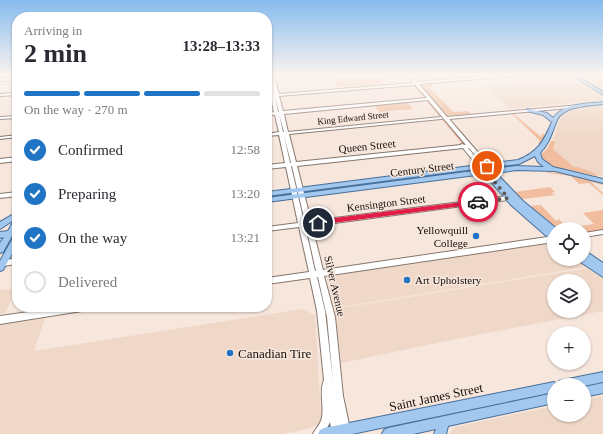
<!DOCTYPE html>
<html lang="en">
<head>
<meta charset="utf-8">
<style>
  body { margin:0; font-family:Georgia,serif; background:#f2f2f3; color:#2b2b33; height:100vh; display:flex; flex-direction:column; font-size:15px; white-space:nowrap }
  * { box-sizing:border-box; margin:0 }
  p { font-size:13px; color:#7c7c81 }
  .icon { flex:none; width:22px; height:22px; fill:none; stroke:currentColor; stroke-width:2; stroke-linecap:round; stroke-linejoin:round }
  .map { position:relative; flex:1; overflow:hidden }
  .details { position:absolute; left:12px; top:12px; width:260px; height:300px; display:flex; flex-direction:column; background:#fff; border-radius:16px; box-shadow:0 1px 3px #0004 }
  .details>* { flex:none }
  .fabs { position:absolute; left:547px; top:222px; display:grid; gap:8px }
  .fabs a { display:grid; place-items:center; width:44px; height:44px; border-radius:50%; background:#fff; box-shadow:0 1px 3px #0004; font-size:20px }
  .pin { position:absolute; display:grid; place-items:center; width:34px; height:34px; color:#fff; margin:-17px; border:2px solid #fff; border-radius:50%; box-shadow:0 1px 4px #0007 }
  .courier { position:absolute; display:grid; place-items:center; width:40px; height:40px; margin:-20px; border:3px solid #e11d48; border-radius:50%; background:#fff; color:#222; box-shadow:0 1px 5px #0007 }
  .head em { font-style:normal; font-weight:800 }
  .head div { display:flex; flex-direction:column-reverse }
  .head { display:flex; align-items:center; justify-content:space-between; height:68px; padding:0 12px }
  h1 { font-size:26px; font-weight:800; line-height:30px }
  .bar { display:grid; grid-template-columns:repeat(4,1fr); gap:6px 4px; align-content:center; height:48px; padding:0 12px }
  .bar i { height:5px; border-radius:3px; background:#e1e1e2 }
  .bar .selected { background:#1f75c3 }
  .bar p { grid-column:span 4 }
  ol { padding:0 12px; list-style:none }
  li { display:flex; align-items:center; gap:12px; height:44px }
  li p { margin-inline-start:auto }
  li .icon { padding:4px; border-radius:50%; background:#1f75c3; color:#fff; stroke-width:4 }
  li:last-child { color:#7c7c81 }
  li i { width:22px; height:22px; border:2px solid #e1e1e2; border-radius:50% }
  .map>svg:first-child { display:block }
</style>
</head>
<body>
<div class="map">
<svg width="603" height="434" viewBox="0 0 603 434">
  <rect width="100%" height="100%" fill="#f7e6dc"/>
  <g fill="#f0d8c9" fill-rule="evenodd">
    <polygon points="413,75 480,75 418,80"/>
    <polygon points="579,75 603,75 603,90"/>
    <polygon points="572,79 603,98 603,100 511,109 484,86"/>
    <polygon points="603,105 603,177 580,170 571,165 554,150 552,144 558,123 563,115 571,110"/>
    <polygon points="551,241 554,243 554,259 576,259 586,267 335,308 326,273"/>
    <path d="M588,268L603,279V311L461,338L341,363L335,309ZM554,281H584V311H554Z"/>
    <polygon points="17,288 5,313 0,314 0,290"/>
    <polygon points="302,309 315,315 321,416 318,424 311,428 282,434 0,434 0,325 45,318 34,351"/>
    <polygon points="603,396 603,434 449,434 455,427 554,406 554,415 584,415 584,400"/>
  </g>
  <g fill="#f2bd9e">
    <polygon points="331,75 376,75 383,84 337,87"/>
    <polygon points="416,83 469,146 464,146 412,84"/>
    <polygon points="431,84 433,86 428,87 454,112 468,111 471,114 447,116 420,85"/>
    <polygon points="408,103 413,109 379,112 375,106"/>
    <polygon points="512,114 514,114 541,137 542,134 545,135 543,143 538,144 540,141"/>
    <polygon points="551,141 555,141 553,149 574,167 578,167 597,174 597,176 553,167 546,165 539,156 547,149"/>
    <polygon points="547,172 568,174 603,183 603,185 591,182 603,193 603,195 589,183 579,184 571,176 547,173"/>
    <polygon points="550,187 555,192 551,193 555,195 523,199 515,192"/>
    <polygon points="541,205 556,221 559,219 568,229 558,229 530,206"/>
    <polygon points="603,210 603,230 584,233 584,229 571,229 563,220 572,227 594,224 583,213"/>
  </g>
  <g fill="none" stroke-linecap="round" stroke-linejoin="round">
    <defs>
      <g id="minor">
        <path d="M267,75H270L274,94L270,75H274L279,94L413,83L407,75H411L417,82L502,75H518L516,76L419,84L447,117L580,105L582,106L580,107L449,119L489,165L490,166L489,167H485L469,148H468L483,166L484,167L483,168H479L463,148L297,166L311,221L508,196L511,198L508,200L312,226L323,270L554,236V242L324,276L335,317L343,396L351,434H332L330,422L324,434H313C316,428 321,424 322,417C324,405 319,391 324,380L317,311L310,278L267,284V278L309,272L299,227L267,231V227L298,223L286,167L267,169V165L285,163L279,135L267,136V134L279,132L275,115H267V113L274,112L271,97H267V95H270ZM415,85L427,98L283,111L279,96ZM275,97L279,112H278ZM428,100L466,145L461,144V145L296,162L289,134L441,119L443,118L441,117L288,132L284,114ZM279,114L284,132H283ZM284,135L291,163H290ZM291,166H292L305,222H304ZM305,226H306L316,271H315ZM317,277H318L327,317L333,381L325,311Z"/>
        <polygon points="17,78 17,80 0,81 0,79"/>
        <polygon points="17,93 17,95 0,96 0,94"/>
        <polygon points="17,116 17,118 0,119 0,117"/>
        <polygon points="17,135 17,137 0,139 0,137"/>
        <polygon points="17,157 17,161 0,163 0,159"/>
        <polygon points="17,192 17,196 0,198 0,194"/>
        <polygon points="603,230 603,234 584,237 584,233"/>
        <polygon points="17,258 17,264 3,266 0,264 1,261"/>
        <polygon points="64,307 92,307 91,309 88,310 0,324 0,316"/>
      </g>
      <g id="major">
        <polygon points="571,75 576,75 603,92 603,95"/>
        <path d="M603,102V104C589,106 565,105 557,120C552,132 550,143 540,153L542,159L553,167L603,179V183L555,171L516,170L496,173L523,201L557,229H554V241L551,240L511,205L484,174L267,202V198L481,170L483,168L267,196V192L518,160C538,152 544,141 552,122L543,115L527,111V109L547,113L553,118C564,103 586,104 603,102ZM535,156L538,162L544,167L516,166L493,169L490,167L519,164Z"/>
        <polygon points="17,212 17,218 0,229 0,222"/>
        <polygon points="17,219 17,228 16,230 17,230 17,245 3,270 0,271 0,261 14,236 12,236 3,252 0,253 0,243 4,237 0,238 0,232 8,231 14,220"/>
        <polygon points="584,250 603,263 603,277 579,261 578,259 584,259"/>
        <polygon points="603,372 603,382 584,386 554,385 554,392 352,434 318,434 320,430 324,428 554,382 558,385 559,381 563,380"/>
        <polygon points="603,383 603,393 584,397 584,387"/>
        <polygon points="554,393 554,403 448,426 446,434 434,434 436,429 413,434 382,434 384,430 388,428"/>
      </g>
    </defs>
    <use href="#minor" stroke="#85766d" stroke-width="2"/>
    <use href="#major" stroke="#486f98" stroke-width="2"/>
    <use href="#minor" fill="#fff" fill-rule="evenodd"/>
    <use href="#major" fill="#a2c8ef" fill-rule="evenodd"/>
  </g>
  <linearGradient id="sky" x2="0" y2="1"><stop stop-color="#86bbef"/><stop offset="0.55" stop-color="#fbf4ef"/><stop offset="1" stop-color="#fbf4ef" stop-opacity="0"/></linearGradient>
  <rect width="603" height="136" fill="url(#sky)"/>
  <polygon fill="#e11d48" points="478,200 481,202 478,204 318,225 314,223 318,220"/>
  <g fill="none" stroke-linecap="round" stroke-linejoin="round">
    <polyline stroke="#635a54" stroke-width="4" stroke-dasharray="0 7.2" points="478,202 508,198 481,166 487,166"/>
  </g>
  <g fill="#1f75c3" stroke="#f7e6dc" stroke-width="1.5">
    <circle cx="476" cy="236" r="4"/>
    <circle cx="407" cy="280" r="4"/>
    <circle cx="230" cy="353" r="4"/>
  </g>
  <g text-anchor="middle" dominant-baseline="central" stroke-width="3" stroke-linejoin="round" paint-order="stroke">
    <g font-size="9" fill="#140f0b" stroke="#f7e6dc">
      <text transform="translate(353 118) rotate(-6)">King Edward Street</text>
    </g>
    <g font-size="11" fill="#140f0b" stroke="#f7e6dc">
      <text transform="translate(367 146) rotate(-6)">Queen Street</text>
      <text transform="translate(422 169) rotate(-7)">Century Street</text>
      <text transform="translate(386 203) rotate(-7)">Kensington Street</text>
      <text transform="translate(335 286) rotate(77)">Silver Avenue</text>
    </g>
    <g font-size="11" fill="#140f0b" stroke="#f7e6dc" text-anchor="end">
      <text x="468" y="230">Yellowquill<tspan x="468" dy="13">College</tspan></text>
      <text x="415" y="280" text-anchor="start">Art Upholstery</text>
    </g>
    <g font-size="13" fill="#140f0b" stroke="#f7e6dc" text-anchor="start">
      <text x="238" y="353">Canadian Tire</text>
    </g>
    <g font-size="13" fill="#140f0b" stroke="#f7e6dc">
      <text transform="translate(436 397) rotate(-12)">Saint James Street</text>
    </g>
  </g>
</svg>
<div class="fabs">
<a><svg class="icon" aria-label="locate" viewBox="0 0 24 24"><circle cx="12" cy="12" r="6"/><path d="M12 2v4M12 18v4M2 12h4M18 12h4"/></svg></a>
<a><svg class="icon" aria-label="layers" viewBox="0 0 24 24"><path d="M12 4l9 5-9 5-9-5zM3 14l9 5 9-5"/></svg></a>
<a>+</a>
<a>−</a>
</div>
<div class="pin" style="left:487px;top:166px;background:#ea580c"><svg class="icon" aria-label="bag" viewBox="0 0 24 24"><path d="M5 8h14l-1 12H6zM9 8a3 3 0 0 1 6 0"/></svg></div>
<div class="pin" style="left:318px;top:223px;background:#1f2937"><svg class="icon" aria-label="home" viewBox="0 0 24 24"><path d="M3 11l9-7 9 7M6 9v11h12V9"/></svg></div>
<div class="courier" style="left:478px;top:202px"><svg class="icon" aria-label="car" viewBox="0 0 24 24"><path d="M5 17H2v-5l4-1 3-4h7l3 4 3 1v5h-3M9 17h6M6 11h13"/><circle cx="7" cy="17" r="2"/><circle cx="17" cy="17" r="2"/></svg></div>
<section class="details">
<div class="head"><div><h1>2 min</h1><p>Arriving in</p></div><em>13:28–13:33</em></div>
<div class="bar"><i class="selected"></i><i class="selected"></i><i class="selected"></i><i></i><p>On the way · 270 m</p></div>
<ol>
<li><svg class="icon" aria-label="check" viewBox="0 0 24 24"><path d="M5 12l5 5 9-10"/></svg>Confirmed<p>12:58</p></li>
<li><svg class="icon" aria-label="check" viewBox="0 0 24 24"><path d="M5 12l5 5 9-10"/></svg>Preparing<p>13:20</p></li>
<li><svg class="icon" aria-label="check" viewBox="0 0 24 24"><path d="M5 12l5 5 9-10"/></svg>On the way<p>13:21</p></li>
<li><i></i>Delivered</li>
</ol>
</section>
</div>
</body>
</html>
